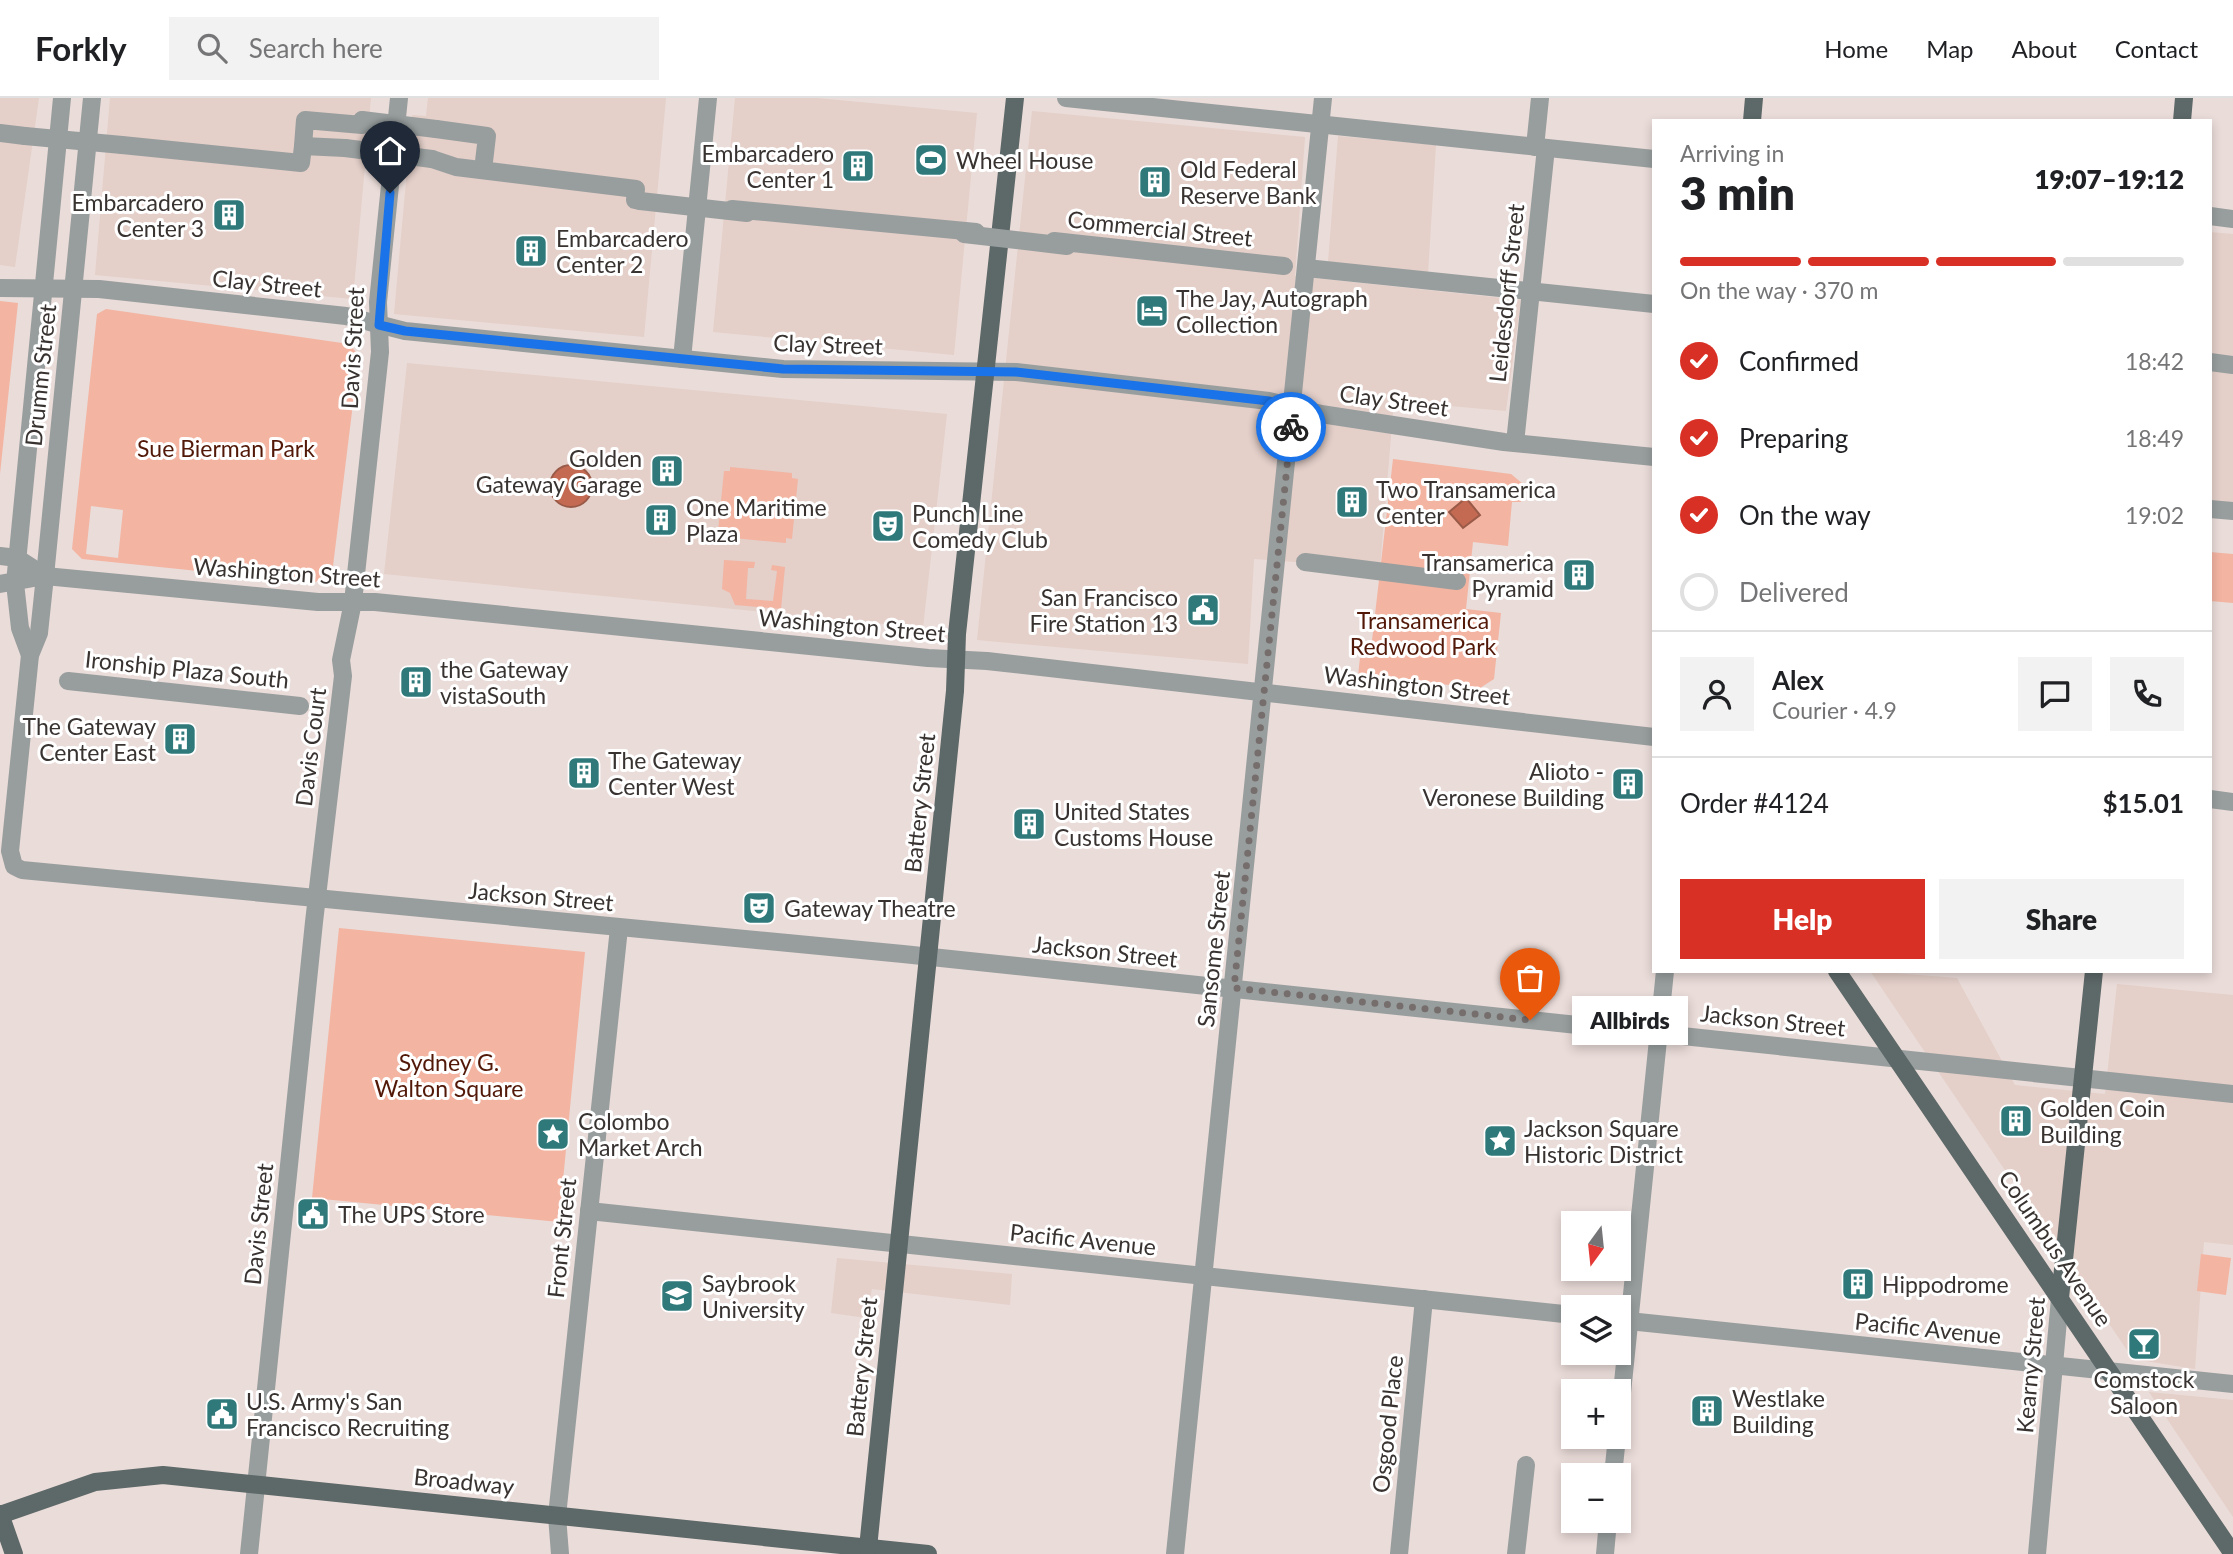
<!DOCTYPE html>
<html lang="en">
<head>
<meta charset="utf-8">
<style>
  body { margin:0; font-family:Lato,sans-serif; background:#f2f2f2; color:#202124; height:100vh; display:flex; flex-direction:column; font-size:26px; white-space:nowrap }
  * { box-sizing:border-box; margin:0 }
  p { font-size:23px; color:#757577 }
  .icon { flex:none; width:38px; height:38px; fill:none; stroke:currentColor; stroke-width:2; stroke-linecap:round; stroke-linejoin:round }
  .map { position:relative; flex:1; overflow:hidden }
  .side { position:absolute; left:1652px; top:21px; width:560px; height:854px; display:flex; flex-direction:column; background:#fff; border-radius:0px; box-shadow:0 4px 10px #0003 }
  .side>* { flex:none }
  .needle { width:46px; rotate:195deg }
  .buttons { position:absolute; left:1561px; top:1113px; display:grid; gap:14px }
  .buttons a { display:grid; place-items:center; width:70px; height:70px; border-radius:0px; background:#fff; box-shadow:0 4px 10px #0003; font-size:35px }
  .pin { position:absolute; display:grid; place-items:center; width:60px; height:60px; color:#fff; margin:-72px -30px; border-radius:50% 50% 50% 0; rotate:-45deg; box-shadow:0 0 7px #0007 }
  .pin .icon { rotate:45deg }
  .courier { position:absolute; display:grid; place-items:center; width:70px; height:70px; margin:-35px; border:5px solid #1a73e8; border-radius:50%; background:#fff; color:#222; box-shadow:0 2px 9px #0007 }
  .bubble { position:absolute; height:49px; border-radius:0px; background:#fff; box-shadow:0 4px 10px #0003; font-size:23px; font-weight:800; line-height:49px; text-align:center }
  .summary em { font-style:normal; font-weight:800 }
  .summary div { display:flex; flex-direction:column-reverse }
  .summary { display:flex; align-items:center; justify-content:space-between; height:119px; padding:0 28px }
  h1 { font-size:46px; font-weight:800; line-height:52px }
  .bar { display:grid; grid-template-columns:repeat(4,1fr); gap:10px 7px; align-content:center; height:84px; padding:0 28px }
  .bar i { height:9px; border-radius:5px; background:#e0e0e0 }
  .bar .current { background:#d93025 }
  .bar p { grid-column:span 4 }
  .line { display:flex; align-items:center; gap:18px; padding:0 28px; border-top:2px solid #e0e0e0 }
  .line div { flex:1 }
  .round { display:grid; place-items:center; flex:none; width:74px; height:74px; border-radius:0px; background:#f2f2f2 }
  ol { padding:0 28px; list-style:none }
  li { display:flex; align-items:center; gap:21px; height:77px }
  li p { margin-inline-start:auto }
  li .icon { padding:7px; border-radius:50%; background:#d93025; color:#fff; stroke-width:4 }
  li:last-child { color:#757577 }
  li i { width:38px; height:38px; border:4px solid #e0e0e0; border-radius:50% }
  .cta { display:flex; gap:14px; margin-top:auto; padding:14px 28px }
  .cta a { flex:1; height:80px; border-radius:0px; background:#d93025; color:#fff; font-size:28px; font-weight:800; line-height:80px; text-align:center }
  .cta a+a { background:#f2f2f2; color:#202124 }
  header { display:flex; align-items:center; gap:42px; box-sizing:border-box; height:98px; padding:0 35px; background:#fff; border-bottom:2px solid #e0e0e0 }
  header strong { font-size:33px }
  nav { display:flex; gap:38px; margin-inline-start:auto; font-size:24px }
  .search { width:490px; height:63px; background:#f2f2f2; display:flex; align-items:center; gap:18px; box-sizing:border-box; padding:0 24px; border-radius:0px; color:#757577; font-size:26px }
  .map>svg:first-child { display:block }
</style>
</head>
<body>
<header>
<strong>Forkly</strong>
<div class="search"><svg class="icon" aria-label="search" viewBox="0 0 24 24"><circle cx="10" cy="10" r="6"/><path d="M15 15l6 6"/></svg>Search here</div>
<nav><a>Home</a><a>Map</a><a>About</a><a>Contact</a></nav>
</header>
<div class="map">
<svg width="2233" height="1456" viewBox="0 0 2233 1456">
  <rect width="100%" height="100%" fill="#eadcd9"/>
  <g fill="#e4cfc9">
    <polygon points="0,0 39,0 15,169 0,167"/>
    <polygon points="110,0 371,0 353,201 95,177"/>
    <polygon points="428,0 666,0 644,239 394,216 412,17 426,18"/>
    <polygon points="735,0 817,0 977,15 954,257 713,234"/>
    <polygon points="1032,13 1305,39 1295,178 1521,202 1506,313 1394,303 1380,470 1254,461 1248,566 977,542"/>
    <polygon points="1338,38 1436,47 1428,175 1328,164"/>
    <polygon points="2210,134 2233,136 2233,407 2210,405"/>
    <polygon points="407,265 947,316 923,530 384,476"/>
    <polygon points="1870,873 1957,880 2015,987 2105,996 2117,886 2233,897 2233,1147 2204,1144 2195,1271 2133,1261"/>
    <polygon points="837,1160 1012,1176 1010,1207 872,1191 866,1220 831,1215"/>
    <polygon points="2149,1294 2233,1302 2233,1419"/>
  </g>
  <g fill="#f3b4a2" fill-rule="evenodd">
    <polygon points="0,203 18,205 0,376"/>
    <path d="M106,211L349,246L356,254L358,265L333,468L326,479L313,485L82,461L72,451L97,216ZM91,408L123,412L118,460L86,456Z"/>
    <polygon points="1393,361 1511,376 1523,386 1521,404 1512,404 1508,448 1473,444 1466,511 1501,515 1494,581 1480,590 1358,578 1361,550 1371,551"/>
    <polygon points="730,369 792,375 792,380 798,381 792,441 786,440 786,445 723,439 723,433 718,433 724,373 730,373"/>
    <polygon points="2210,454 2233,456 2233,505 2210,503"/>
    <polygon points="724,462 755,464 754,470 748,470 746,501 773,503 777,473 771,472 772,467 785,469 781,511 735,507 730,495 722,491"/>
    <polygon points="339,830 585,854 559,1124 312,1100"/>
    <polygon points="2201,1156 2231,1160 2226,1197 2197,1193"/>
  </g>
  <g fill="#c46a52" stroke="#9a5a48" stroke-width="2">
    <circle cx="571" cy="388" r="21"/>
    <polygon points="1466,400 1480,417 1463,430 1449,414"/>
  </g>
  <g fill="none" stroke-linecap="round" stroke-linejoin="round">
    <g stroke="#989e9e" stroke-width="18">
      <polyline points="92,0 45,478 39,535 30,557 10,753 14,768 22,772 903,856 2233,996"/>
      <polyline points="1066,0 1654,61"/>
      <polyline points="436,31 487,38 483,72"/>
      <polyline points="0,35 25,38"/>
      <polyline points="122,47 301,65 303,48 345,50"/>
      <polyline points="303,48 305,22 362,27 362,22"/>
      <polyline points="1535,49 1540,0"/>
      <polyline points="432,61 456,69 636,91 635,102 640,103"/>
      <polyline points="732,111 976,134"/>
      <polyline points="2210,118 2233,121"/>
      <polyline points="1054,143 1284,168"/>
      <polyline points="1306,170 1654,206"/>
      <polyline points="0,190 99,191 346,218 405,233 783,271 1016,274 1269,303 1321,316 1504,344 1654,359"/>
      <polyline points="682,261 708,0"/>
      <polyline points="2210,264 2233,267"/>
      <polyline points="1515,345 1546,50"/>
      <polyline points="2210,411 2233,413"/>
      <polyline points="0,458 17,460 45,478"/>
      <polyline points="1305,464 1457,483"/>
      <polyline points="0,486 45,478 318,504 375,504 928,560 987,563 1654,639"/>
      <polyline points="30,557 20,530 15,485 62,0"/>
      <polyline points="68,583 300,608"/>
      <polyline points="2210,701 2233,704"/>
      <polyline points="589,1113 1573,1217"/>
      <polyline points="1619,1222 2233,1286"/>
      <polyline points="1619,1324 1665,873"/>
      <polyline points="1613,1377 1617,1339"/>
      <polyline points="249,1456 314,824 343,578 341,562 353,504 380,254 378,204 399,0"/>
      <polyline points="560,1456 557,1418 619,830"/>
      <polyline points="1175,1456 1323,0"/>
      <polyline points="1399,1456 1424,1201"/>
      <polyline points="1516,1456 1526,1367"/>
      <polyline points="1605,1456 1608,1423"/>
      <polyline points="2037,1456 2060,1200"/>
    </g>
    <g stroke="#5d6868" stroke-width="18">
      <polyline points="1752,23 1754,0"/>
      <polyline points="2182,23 2184,0"/>
      <polyline points="1837,873 2233,1456"/>
      <polyline points="2060,1200 2094,873"/>
      <polyline points="0,1416 14,1456"/>
      <polyline points="0,1417 95,1384 163,1377 928,1456"/>
      <polyline points="868,1450 955,593 957,536 1015,0"/>
    </g>
    <g stroke="#989e9e" stroke-width="18">
      <polyline points="362,22 436,31"/>
      <polyline points="25,38 122,47"/>
      <polyline points="345,50 432,61"/>
      <polyline points="640,103 747,115"/>
      <polyline points="964,136 1067,148"/>
    </g>
  </g>
  <g fill="none" stroke-linecap="round" stroke-linejoin="round">
    <polyline stroke="#766e6c" stroke-width="7" stroke-dasharray="0 12.6" points="1291,329 1234,890 1530,922"/>
    <polyline stroke="#1a73e8" stroke-width="9" points="390,95 379,227 405,233 783,271 1016,274 1269,303 1293,309 1291,329"/>
  </g>
  <defs>
    <symbol id="stadium-square" viewBox="-11 -11 22 22"><rect x="-9" y="-9" width="18" height="18" rx="4" fill="#2f797b" stroke="#fff"/><path d="M0-5a6.5 5 0 1 0 0 10a6.5 5 0 1 0 0-10ZM-3.5-1.8h7v3.6h-7Z" fill="#fff"/></symbol>
    <symbol id="building-square" viewBox="-11 -11 22 22"><rect x="-9" y="-9" width="18" height="18" rx="4" fill="#2f797b" stroke="#fff"/><path d="M-4-6H4V6H1V3H-1V6H-4ZM-2.5-4.3h1.7v1.8h-1.7ZM.8-4.3h1.7v1.8H.8ZM-2.5-1h1.7V.8h-1.7ZM.8-1h1.7V.8H.8Z" fill="#fff"/></symbol>
    <symbol id="hotel-square" viewBox="-11 -11 22 22"><rect x="-9" y="-9" width="18" height="18" rx="4" fill="#2f797b" stroke="#fff"/><path d="M-6-4.5h1.5V1H6V5H4.5V3h-9V5H-6ZM-4 0a1.8 1.8 0 1 1 3.6 0ZM.5 0V-2.5h3Q6-2.5 6 0Z" fill="#fff"/></symbol>
    <symbol id="theatre-square" viewBox="-11 -11 22 22"><rect x="-9" y="-9" width="18" height="18" rx="4" fill="#2f797b" stroke="#fff"/><path d="M-5-5.5Q0-4 5-5.5V0Q5 5 0 6Q-5 5-5 0ZM-3.3-2.5H-1v1.5H-3.3ZM1-2.5H3.3v1.5H1ZM-2.8 1Q0 5.5 2.8 1Z" fill="#fff"/></symbol>
    <symbol id="civic-square" viewBox="-11 -11 22 22"><rect x="-9" y="-9" width="18" height="18" rx="4" fill="#2f797b" stroke="#fff"/><path d="M-.6-6.5H3V-4.5H.6V-3L4-1V1h2V6H-6V1h2V-1L-.6-3ZM-1.2 2.5V6h2.4V2.5Z" fill="#fff"/></symbol>
    <symbol id="sight-square" viewBox="-11 -11 22 22"><rect x="-9" y="-9" width="18" height="18" rx="4" fill="#2f797b" stroke="#fff"/><path d="M0-6L1.8-2.2L6-1.7L2.9 1.2L3.7 5.4L0 3.3L-3.7 5.4L-2.9 1.2L-6-1.7L-1.8-2.2Z" fill="#fff"/></symbol>
    <symbol id="university-square" viewBox="-11 -11 22 22"><rect x="-9" y="-9" width="18" height="18" rx="4" fill="#2f797b" stroke="#fff"/><path d="M0-5L7-2L0 1L-7-2ZM-4 1L0 2.5L4 1V4Q0 6-4 4Z" fill="#fff"/></symbol>
    <symbol id="bar-square" viewBox="-11 -11 22 22"><rect x="-9" y="-9" width="18" height="18" rx="4" fill="#2f797b" stroke="#fff"/><path d="M-6-5H6L.8 .8V4.5H3.5V6h-7V4.5H-.8V.8Z" fill="#fff"/></symbol>
  </defs>
  <g fill-rule="evenodd">
    <use href="#stadium-square" x="912" y="43" width="38" height="38"/>
    <use href="#building-square" x="839" y="49" width="38" height="38"/>
    <use href="#building-square" x="1136" y="65" width="38" height="38"/>
    <use href="#building-square" x="210" y="98" width="38" height="38"/>
    <use href="#building-square" x="512" y="134" width="38" height="38"/>
    <use href="#hotel-square" x="1133" y="194" width="38" height="38"/>
    <use href="#building-square" x="648" y="354" width="38" height="38"/>
    <use href="#building-square" x="1333" y="385" width="38" height="38"/>
    <use href="#building-square" x="642" y="403" width="38" height="38"/>
    <use href="#theatre-square" x="869" y="409" width="38" height="38"/>
    <use href="#building-square" x="1560" y="458" width="38" height="38"/>
    <use href="#civic-square" x="1184" y="493" width="38" height="38"/>
    <use href="#building-square" x="397" y="565" width="38" height="38"/>
    <use href="#building-square" x="161" y="622" width="38" height="38"/>
    <use href="#building-square" x="565" y="656" width="38" height="38"/>
    <use href="#building-square" x="1609" y="667" width="38" height="38"/>
    <use href="#building-square" x="1010" y="707" width="38" height="38"/>
    <use href="#theatre-square" x="740" y="791" width="38" height="38"/>
    <use href="#building-square" x="1997" y="1004" width="38" height="38"/>
    <use href="#sight-square" x="534" y="1017" width="38" height="38"/>
    <use href="#sight-square" x="1481" y="1024" width="38" height="38"/>
    <use href="#civic-square" x="294" y="1097" width="38" height="38"/>
    <use href="#building-square" x="1839" y="1167" width="38" height="38"/>
    <use href="#university-square" x="658" y="1179" width="38" height="38"/>
    <use href="#bar-square" x="2125" y="1227" width="38" height="38"/>
    <use href="#building-square" x="1688" y="1294" width="38" height="38"/>
    <use href="#civic-square" x="203" y="1297" width="38" height="38"/>
  </g>
  <g text-anchor="middle" dominant-baseline="central" stroke-width="6" stroke-linejoin="round" paint-order="stroke">
    <g font-size="23" fill="#383331" stroke="#fff" text-anchor="start">
      <text x="834" y="55" text-anchor="end">Embarcadero<tspan x="834" dy="26">Center 1</tspan></text>
      <text x="956" y="62">Wheel House</text>
      <text x="1180" y="71">Old Federal<tspan x="1180" dy="26">Reserve Bank</tspan></text>
      <text x="204" y="104" text-anchor="end">Embarcadero<tspan x="204" dy="26">Center 3</tspan></text>
      <text x="556" y="140">Embarcadero<tspan x="556" dy="26">Center 2</tspan></text>
      <text x="1176" y="200">The Jay, Autograph<tspan x="1176" dy="26">Collection</tspan></text>
      <text x="642" y="360" text-anchor="end">Golden<tspan x="642" dy="26">Gateway Garage</tspan></text>
      <text x="1376" y="391">Two Transamerica<tspan x="1376" dy="26">Center</tspan></text>
      <text x="686" y="409">One Maritime<tspan x="686" dy="26">Plaza</tspan></text>
      <text x="912" y="415">Punch Line<tspan x="912" dy="26">Comedy Club</tspan></text>
      <text x="1554" y="464" text-anchor="end">Transamerica<tspan x="1554" dy="26">Pyramid</tspan></text>
      <text x="1178" y="499" text-anchor="end">San Francisco<tspan x="1178" dy="26">Fire Station 13</tspan></text>
      <text x="440" y="571">the Gateway<tspan x="440" dy="26">vistaSouth</tspan></text>
      <text x="156" y="628" text-anchor="end">The Gateway<tspan x="156" dy="26">Center East</tspan></text>
      <text x="608" y="662">The Gateway<tspan x="608" dy="26">Center West</tspan></text>
      <text x="1604" y="673" text-anchor="end">Alioto -<tspan x="1604" dy="26">Veronese Building</tspan></text>
      <text x="1054" y="713">United States<tspan x="1054" dy="26">Customs House</tspan></text>
      <text x="784" y="810">Gateway Theatre</text>
      <text x="2040" y="1010">Golden Coin<tspan x="2040" dy="26">Building</tspan></text>
      <text x="578" y="1023">Colombo<tspan x="578" dy="26">Market Arch</tspan></text>
      <text x="1524" y="1030">Jackson Square<tspan x="1524" dy="26">Historic District</tspan></text>
      <text x="338" y="1116">The UPS Store</text>
      <text x="702" y="1185">Saybrook<tspan x="702" dy="26">University</tspan></text>
      <text x="1882" y="1186">Hippodrome</text>
      <text x="2144" y="1281" text-anchor="middle">Comstock<tspan x="2144" dy="26">Saloon</tspan></text>
      <text x="1732" y="1300">Westlake<tspan x="1732" dy="26">Building</tspan></text>
      <text x="246" y="1303">U.S. Army's San<tspan x="246" dy="26">Francisco Recruiting</tspan></text>
    </g>
    <g font-size="23" fill="#383331" stroke="#fff">
      <text transform="translate(1160 130) rotate(6)">Commercial Street</text>
      <text transform="translate(267 185) rotate(6)">Clay Street</text>
      <text transform="translate(1506 195) rotate(-84)">Leidesdorff Street</text>
      <text transform="translate(828 246) rotate(2)">Clay Street</text>
      <text transform="translate(352 250) rotate(-87)">Davis Street</text>
      <text transform="translate(40 277) rotate(-84)">Drumm Street</text>
      <text transform="translate(1394 302) rotate(8)">Clay Street</text>
      <text transform="translate(287 474) rotate(4)">Washington Street</text>
      <text transform="translate(852 527) rotate(5)">Washington Street</text>
      <text transform="translate(187 571) rotate(6)">Ironship Plaza South</text>
      <text transform="translate(1417 587) rotate(7)">Washington Street</text>
      <text transform="translate(310 649) rotate(-83)">Davis Court</text>
      <text transform="translate(919 705) rotate(-84)">Battery Street</text>
      <text transform="translate(541 798) rotate(5)">Jackson Street</text>
      <text transform="translate(1213 851) rotate(-84)">Sansome Street</text>
      <text transform="translate(1105 853) rotate(6)">Jackson Street</text>
      <text transform="translate(1773 922) rotate(6)">Jackson Street</text>
      <text transform="translate(258 1126) rotate(-84)">Davis Street</text>
      <text transform="translate(561 1140) rotate(-84)">Front Street</text>
      <text transform="translate(1083 1141) rotate(6)">Pacific Avenue</text>
      <text transform="translate(2056 1150) rotate(56)">Columbus Avenue</text>
      <text transform="translate(1928 1230) rotate(6)">Pacific Avenue</text>
      <text transform="translate(2030 1267) rotate(-85)">Kearny Street</text>
      <text transform="translate(861 1269) rotate(-84)">Battery Street</text>
      <text transform="translate(1387 1326) rotate(-84)">Osgood Place</text>
      <text transform="translate(464 1383) rotate(6)">Broadway</text>
    </g>
    <g font-size="23" fill="#521808" stroke="#fff">
      <text x="226" y="350">Sue Bierman Park</text>
      <text x="1423" y="522">Transamerica<tspan x="1423" dy="26">Redwood Park</tspan></text>
      <text x="449" y="964">Sydney G.<tspan x="449" dy="26">Walton Square</tspan></text>
    </g>
  </g>
</svg>
<div class="buttons">
<a><svg class="needle" viewBox="-14 -14 28 28"><path d="M0-13l5 13h-10z" fill="#e53935"/><path d="M0 13l5-13h-10z" fill="#757577"/></svg></a>
<a><svg class="icon" aria-label="layers" viewBox="0 0 24 24"><path d="M12 4l9 5-9 5-9-5zM3 14l9 5 9-5"/></svg></a>
<a>+</a>
<a>−</a>
</div>
<div class="pin" style="left:1530px;top:922px;background:#ea580c"><svg class="icon" aria-label="bag" viewBox="0 0 24 24"><path d="M5 8h14l-1 12H6zM9 8a3 3 0 0 1 6 0"/></svg></div>
<div class="pin" style="left:390px;top:95px;background:#1f2937"><svg class="icon" aria-label="home" viewBox="0 0 24 24"><path d="M3 11l9-7 9 7M6 9v11h12V9"/></svg></div>
<div class="courier" style="left:1291px;top:329px"><svg class="icon" aria-label="bike" viewBox="0 0 24 24"><circle cx="6" cy="16" r="4"/><circle cx="18" cy="16" r="4"/><path d="M6 16l4-8h5l3 8M10 8l3 8H6M13 5h3"/></svg></div>
<div class="bubble" style="left:1572px;top:898px;width:116px">Allbirds</div>
<section class="side">
<div class="summary"><div><h1>3 min</h1><p>Arriving in</p></div><em>19:07–19:12</em></div>
<div class="bar"><i class="current"></i><i class="current"></i><i class="current"></i><i></i><p>On the way · 370 m</p></div>
<ol>
<li><svg class="icon" aria-label="check" viewBox="0 0 24 24"><path d="M5 12l5 5 9-10"/></svg>Confirmed<p>18:42</p></li>
<li><svg class="icon" aria-label="check" viewBox="0 0 24 24"><path d="M5 12l5 5 9-10"/></svg>Preparing<p>18:49</p></li>
<li><svg class="icon" aria-label="check" viewBox="0 0 24 24"><path d="M5 12l5 5 9-10"/></svg>On the way<p>19:02</p></li>
<li><i></i>Delivered</li>
</ol>
<div class="line" style="height:126px"><a class="round"><svg class="icon" aria-label="person" viewBox="0 0 24 24"><circle cx="12" cy="8" r="4"/><path d="M4 21q1-7 8-7t8 7"/></svg></a><div><b>Alex</b><p>Courier · 4.9</p></div><a class="round"><svg class="icon" aria-label="chat" viewBox="0 0 24 24"><path d="M4 5h16v11H9l-5 4z"/></svg></a><a class="round"><svg class="icon" aria-label="phone" viewBox="0 0 24 24"><path d="M5 4h4l2 5-3 2q2 4 5 5l2-3 5 2v4C11 20 4 13 5 4z"/></svg></a></div>
<div class="line" style="height:91px"><div>Order #4124</div><b>$15.01</b></div>
<div class="cta"><a>Help</a><a>Share</a></div>
</section>
</div>
</body>
</html>
